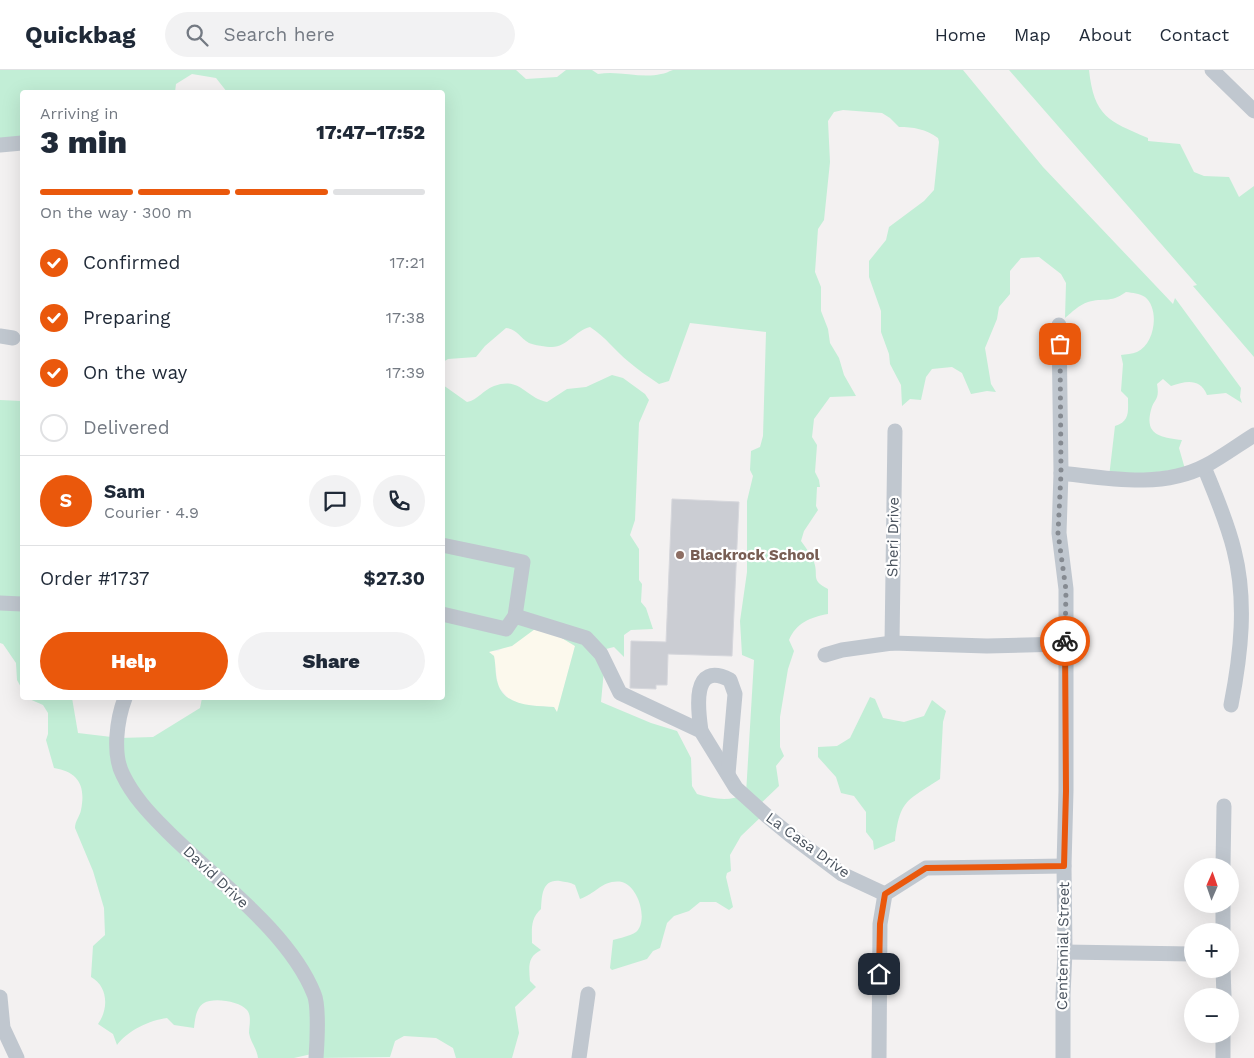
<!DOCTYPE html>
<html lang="en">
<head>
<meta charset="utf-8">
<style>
  body { margin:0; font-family:"Work Sans",sans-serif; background:#f2f2f3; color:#1f2937; height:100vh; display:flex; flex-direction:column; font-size:19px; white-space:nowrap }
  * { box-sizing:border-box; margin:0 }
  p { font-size:16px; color:#747a83 }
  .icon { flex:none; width:28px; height:28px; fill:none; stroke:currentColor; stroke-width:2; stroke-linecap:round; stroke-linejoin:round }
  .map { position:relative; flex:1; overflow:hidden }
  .drawer { position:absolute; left:20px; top:20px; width:425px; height:610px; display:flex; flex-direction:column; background:#fff; border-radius:5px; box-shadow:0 5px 20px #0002 }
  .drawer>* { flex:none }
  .needle { width:32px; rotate:2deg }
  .controls { position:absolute; left:1184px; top:788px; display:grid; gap:10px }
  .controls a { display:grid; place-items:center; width:55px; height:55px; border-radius:50%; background:#fff; box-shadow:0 5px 20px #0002; font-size:25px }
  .pin { position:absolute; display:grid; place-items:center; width:42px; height:42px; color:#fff; margin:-21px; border-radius:10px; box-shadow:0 2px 8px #0006 }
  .courier { position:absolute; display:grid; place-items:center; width:50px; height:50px; margin:-25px; border:4px solid #ea580c; border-radius:50%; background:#fff; color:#222; box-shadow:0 1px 6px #0007 }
  .head em { font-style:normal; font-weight:800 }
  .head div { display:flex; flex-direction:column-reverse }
  .head { display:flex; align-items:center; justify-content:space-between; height:85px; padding:0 20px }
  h1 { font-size:32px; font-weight:800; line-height:38px }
  .bar { display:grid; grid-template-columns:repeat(4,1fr); gap:8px 5px; align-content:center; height:60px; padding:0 20px }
  .bar i { height:6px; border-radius:4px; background:#e0e1e3 }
  .bar .active { background:#ea580c }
  .bar p { grid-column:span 4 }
  .line { display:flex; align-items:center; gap:12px; padding:0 20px; border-top:1px solid #e0e1e3 }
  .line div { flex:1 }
  .round { display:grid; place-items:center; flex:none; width:52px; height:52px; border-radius:26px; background:#f2f2f3 }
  ol { padding:0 20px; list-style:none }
  li { display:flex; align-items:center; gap:15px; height:55px }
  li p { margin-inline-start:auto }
  li .icon { padding:5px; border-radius:50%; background:#ea580c; color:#fff; stroke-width:4 }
  li:last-child { color:#747a83 }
  li i { width:28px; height:28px; border:2px solid #e0e1e3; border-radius:50% }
  .action { display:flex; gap:10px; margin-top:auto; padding:10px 20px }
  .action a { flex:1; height:58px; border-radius:30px; background:#ea580c; color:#fff; font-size:20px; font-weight:800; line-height:58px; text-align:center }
  .action a+a { background:#f2f2f3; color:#1f2937 }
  header { display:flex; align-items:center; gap:30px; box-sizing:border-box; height:70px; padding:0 25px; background:#fff; border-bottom:1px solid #e0e1e3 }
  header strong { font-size:24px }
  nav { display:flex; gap:28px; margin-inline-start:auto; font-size:18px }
  .search { width:350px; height:45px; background:#f2f2f3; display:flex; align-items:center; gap:12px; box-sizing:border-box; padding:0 18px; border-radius:28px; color:#747a83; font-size:19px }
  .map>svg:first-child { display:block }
</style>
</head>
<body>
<header>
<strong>Quickbag</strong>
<div class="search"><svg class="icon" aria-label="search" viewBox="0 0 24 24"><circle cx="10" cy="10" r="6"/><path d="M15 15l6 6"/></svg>Search here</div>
<nav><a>Home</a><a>Map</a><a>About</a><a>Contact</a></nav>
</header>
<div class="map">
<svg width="1254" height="988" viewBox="0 0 1254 988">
  <rect width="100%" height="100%" fill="#f3f1f1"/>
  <polygon fill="#fcf9ed" points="535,559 560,567 575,576 557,643 554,637 524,635 509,629 498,616 494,586 488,581 498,581"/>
  <g fill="#c2eed6" fill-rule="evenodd">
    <path d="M0,0H516L526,9L557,7L566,0H592L598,4C619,0 641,9 661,4C665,4 669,1 673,0H963L1043,97L1173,234L1175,228L1241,318L1240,327L1242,333L1226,323L1207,325C1200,308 1186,311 1171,316L1163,309L1157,314C1160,331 1154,328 1151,340C1144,366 1162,367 1182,370L1179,378L1185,399L1109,407L1115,356C1130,351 1128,342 1128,328L1121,321L1123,294L1121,285C1126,284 1132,284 1137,282C1155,274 1160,239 1145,227C1139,223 1133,223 1126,222C1109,234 1104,227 1088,232C1079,235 1072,242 1065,248L1066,213L1061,204L1039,187L1021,188L1010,201V224L999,237L997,249L985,278L991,314L996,322L987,321L971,324L962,303L952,297L932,299L926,307L921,330L910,329L902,336L901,315L890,294L889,284L881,262V241L869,207V191L886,170L889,157L924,131L934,120L939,72L938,68C926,59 913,57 899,57L890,48L882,43L843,40L834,42L828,51L830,92L824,150L818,159L815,202L821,217V241L828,259L830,273L839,288L844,305L856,326L830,327L814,349L812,367L817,375L815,402L819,410L820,417H817L816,436L818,440L804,461L801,471C805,477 812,485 814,492C819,506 810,510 828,519V544C811,547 796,553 789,570L794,581L788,599L780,647V677L784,686L776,696L779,716L759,735L764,744L741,766L730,785L731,801L727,803L726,807L733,837L729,840L716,832H700L689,841L674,846L667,853L660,878L653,881L647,889L612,900L610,898L613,870C620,868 630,866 636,862C649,850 638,816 622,812C603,809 596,824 580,829L575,815C570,812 565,812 560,811C542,809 542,825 541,839C530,849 532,859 532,873L541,880C527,887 529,897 530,911L536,917L515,937L519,963L512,988H456L453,978L436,968L404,966L395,971L390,987L317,988L316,983L294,988H258C257,979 250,971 249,963C249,956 252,946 247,940C240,931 213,927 204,933C196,938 195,949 194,958L174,955L167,948C150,950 127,961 117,975L113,964L98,954C109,939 108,916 91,907L93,876L105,865L104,838L93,801L75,758C75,751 80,746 81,740C86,715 78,702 54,698L46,670L48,664V643L43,635L27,628H72L78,663L120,668L153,667L200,638L202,628H442L443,315L467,332C478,330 483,320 494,316C520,306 526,328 547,332L567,319L586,317L612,305L623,308L645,324L649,330L639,353L635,450L630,465L639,479V510L642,514L641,532L646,538L653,559L631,560L624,565V587L614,577L606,579L601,632L651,653L677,661L691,688L692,716L697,724C714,729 729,732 746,724L754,590L742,585L740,551L747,502V431L753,406L750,400L751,381L760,377L763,366L766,262L690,253L669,311L659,314C649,307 638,300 629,292C615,281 606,267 590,257C576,260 567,277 552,277C546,277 534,275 529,273C520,268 517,259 506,258L485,276L476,287L448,289L443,292L442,22H227L216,8L192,4L176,14L175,22H22V72L0,74ZM535,559L560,567L575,576L557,642L554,637C535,636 505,637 498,614C495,606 496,595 494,586L489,582L512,576Z"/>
    <path d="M1009,0H1089C1094,46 1108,51 1148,68V71L1180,74L1194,102L1204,106L1229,107L1239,127L1254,116V287L1193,216L1197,215Z"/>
    <polygon points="0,330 22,331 22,619 17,610 16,593 3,574 0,573"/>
    <path d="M870,627L875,629L883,648L904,652L924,646L932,630L946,641L943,652L940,709C907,731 900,729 895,771L874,780L873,771L866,762V742L854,726L841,723L836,707L818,687V677L837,676L850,668Z"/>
  </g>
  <polygon fill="#cbcdd3" stroke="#d6d7dc" points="672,429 739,432 732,586 668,584 667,615 656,615 656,619 630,618 631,571 666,572"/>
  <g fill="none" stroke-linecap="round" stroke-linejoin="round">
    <g stroke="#c0c7cf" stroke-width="15">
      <polyline points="1212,0 1254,41"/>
      <polyline points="0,75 22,73"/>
      <polyline points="1059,255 1061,403 1059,463 1066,519 1066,721 1064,796 1065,882 1063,925 1063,988"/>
      <polyline points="0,266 13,268"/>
      <path d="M1204,397C1215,424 1227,451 1234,480C1247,531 1241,584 1231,635"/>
      <path d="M1061,403C1107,408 1161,419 1205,396C1222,387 1238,375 1254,365"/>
      <polyline points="442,475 523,492 515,546 506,559 442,544"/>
      <polyline points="0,533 22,534"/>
      <polyline points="515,546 586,568 601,584 620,623 701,661 736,718 767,746 790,765 842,804 885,824"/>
      <polyline points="892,573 895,361"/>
      <polyline points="825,585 842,580 892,573 987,576 1065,574"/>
      <path d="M125,628C117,649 112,684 123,705C133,726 149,743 165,759C212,807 289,861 314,924C319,935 317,974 316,988"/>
      <path d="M701,661C698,640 691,590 730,610L735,624L728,704"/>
      <polyline points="1223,796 1224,736"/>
      <polyline points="1223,861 1223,834"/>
      <polyline points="1065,882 1192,884"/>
      <polyline points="1223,899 1224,926"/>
      <polyline points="0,927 3,958 17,988"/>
      <polyline points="579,988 588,924"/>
      <polyline points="879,988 880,854 885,824 926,798 1064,796"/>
      <polyline points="1223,988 1223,964"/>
    </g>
  </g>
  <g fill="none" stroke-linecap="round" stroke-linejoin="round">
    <polyline stroke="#858a91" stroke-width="5" stroke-dasharray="0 9" points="1060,274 1061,403 1058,463 1066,520 1065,571"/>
    <polyline stroke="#ea580c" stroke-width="6" points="879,904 880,854 885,824 926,798 1064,796 1066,721 1065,571"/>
  </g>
  <circle fill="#8d6e63" stroke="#fff" stroke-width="2" cx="680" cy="485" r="5"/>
  <g text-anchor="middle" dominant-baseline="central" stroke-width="4.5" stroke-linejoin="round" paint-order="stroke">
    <g font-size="15" fill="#4a535e" stroke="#fff">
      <text transform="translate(893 467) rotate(-89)">Sheri Drive</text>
      <text transform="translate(808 775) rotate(36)">La Casa Drive</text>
      <text transform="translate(216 807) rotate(43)">David Drive</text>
      <text transform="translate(1063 876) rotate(-89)">Centennial Street</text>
    </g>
    <g font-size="15" font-weight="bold" fill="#785e54" stroke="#fff" text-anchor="start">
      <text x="690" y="485">Blackrock School</text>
    </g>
  </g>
</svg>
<div class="controls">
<a><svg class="needle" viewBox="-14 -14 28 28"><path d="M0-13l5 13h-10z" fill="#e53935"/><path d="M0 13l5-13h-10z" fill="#747a83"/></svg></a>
<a>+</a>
<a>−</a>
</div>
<div class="pin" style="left:1060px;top:274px;background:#ea580c"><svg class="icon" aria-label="bag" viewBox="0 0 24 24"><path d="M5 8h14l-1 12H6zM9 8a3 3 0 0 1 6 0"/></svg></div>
<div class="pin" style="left:879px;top:904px;background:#1f2937"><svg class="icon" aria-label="home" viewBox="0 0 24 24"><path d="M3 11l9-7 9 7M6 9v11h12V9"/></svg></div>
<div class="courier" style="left:1065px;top:571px"><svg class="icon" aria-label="bike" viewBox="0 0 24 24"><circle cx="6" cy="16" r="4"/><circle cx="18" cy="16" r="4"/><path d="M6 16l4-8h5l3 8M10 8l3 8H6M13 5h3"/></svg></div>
<section class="drawer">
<div class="head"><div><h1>3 min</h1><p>Arriving in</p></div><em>17:47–17:52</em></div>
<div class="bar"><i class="active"></i><i class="active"></i><i class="active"></i><i></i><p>On the way · 300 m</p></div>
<ol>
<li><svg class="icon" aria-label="check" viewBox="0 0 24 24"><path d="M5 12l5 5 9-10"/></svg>Confirmed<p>17:21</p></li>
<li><svg class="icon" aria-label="check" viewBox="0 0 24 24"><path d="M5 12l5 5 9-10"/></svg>Preparing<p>17:38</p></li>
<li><svg class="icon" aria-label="check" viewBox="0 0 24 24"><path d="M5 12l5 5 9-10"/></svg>On the way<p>17:39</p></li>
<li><i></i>Delivered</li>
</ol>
<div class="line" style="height:90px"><b class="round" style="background:#ea580c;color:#fff">S</b><div><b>Sam</b><p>Courier · 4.9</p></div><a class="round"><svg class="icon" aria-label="chat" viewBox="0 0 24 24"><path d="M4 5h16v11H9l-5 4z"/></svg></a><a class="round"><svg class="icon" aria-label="phone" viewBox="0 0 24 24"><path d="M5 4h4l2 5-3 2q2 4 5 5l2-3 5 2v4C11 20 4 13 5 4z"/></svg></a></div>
<div class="line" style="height:65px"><div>Order #1737</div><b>$27.30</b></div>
<div class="action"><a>Help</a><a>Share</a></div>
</section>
</div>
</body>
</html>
